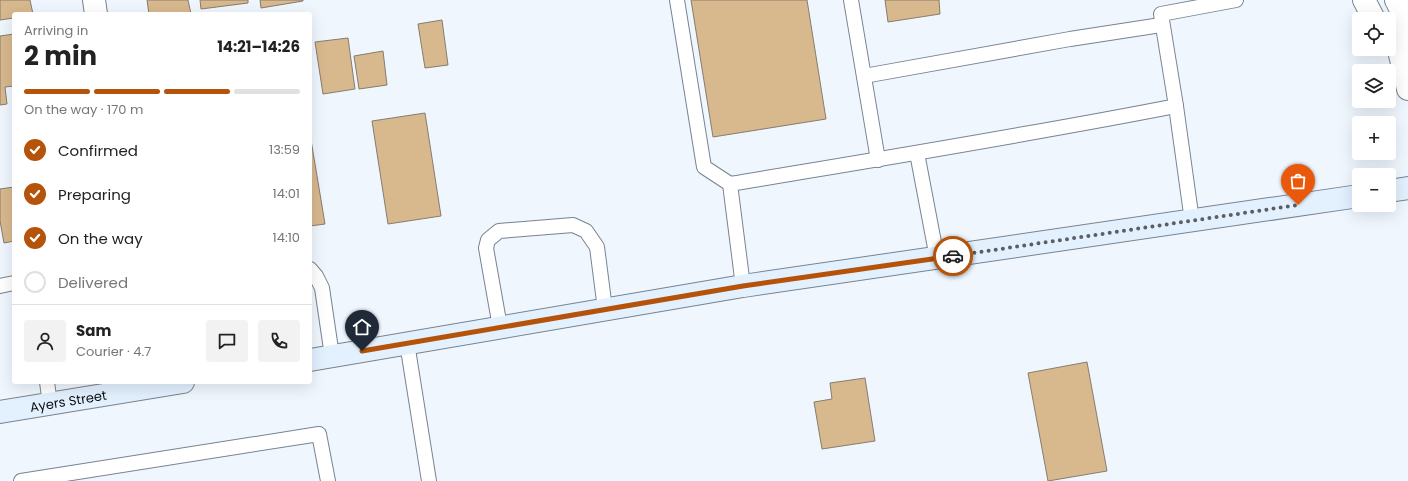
<!DOCTYPE html>
<html lang="en">
<head>
<meta charset="utf-8">
<style>
  body { margin:0; font-family:Poppins,sans-serif; background:#f2f2f2; color:#222; height:100vh; display:flex; flex-direction:column; font-size:15px; white-space:nowrap }
  * { box-sizing:border-box; margin:0 }
  p { font-size:13px; color:#767676 }
  .icon { flex:none; width:22px; height:22px; fill:none; stroke:currentColor; stroke-width:2; stroke-linecap:round; stroke-linejoin:round }
  .map { position:relative; flex:1; overflow:hidden }
  .side { position:absolute; left:12px; top:12px; width:300px; height:372px; display:flex; flex-direction:column; background:#fff; border-radius:4px; box-shadow:0 4px 16px #0002 }
  .side>* { flex:none }
  .controls { position:absolute; left:1352px; top:12px; display:grid; gap:8px }
  .controls a { display:grid; place-items:center; width:44px; height:44px; border-radius:4px; background:#fff; box-shadow:0 4px 16px #0002; font-size:20px }
  .pin { position:absolute; display:grid; place-items:center; width:34px; height:34px; color:#fff; margin:-41px -17px; border-radius:50% 50% 50% 0; rotate:-45deg; box-shadow:0 0 4px #0007 }
  .pin .icon { rotate:45deg }
  .courier { position:absolute; display:grid; place-items:center; width:40px; height:40px; margin:-20px; border:3px solid #b45309; border-radius:50%; background:#fff; color:#222; box-shadow:0 1px 5px #0007 }
  .summary em { font-style:normal; font-weight:700 }
  .summary div { display:flex; flex-direction:column-reverse }
  .summary { display:flex; align-items:center; justify-content:space-between; height:68px; padding:0 12px }
  h1 { font-size:26px; font-weight:700; line-height:30px }
  .bar { display:grid; grid-template-columns:repeat(4,1fr); gap:6px 4px; align-content:center; height:48px; padding:0 12px }
  .bar i { height:5px; border-radius:3px; background:#e0e0e0 }
  .bar .selected { background:#b45309 }
  .bar p { grid-column:span 4 }
  .line { display:flex; align-items:center; gap:10px; padding:0 12px; border-top:1px solid #e0e0e0 }
  .line div { flex:1 }
  .round { display:grid; place-items:center; flex:none; width:42px; height:42px; border-radius:4px; background:#f2f2f2 }
  ol { padding:0 12px; list-style:none }
  li { display:flex; align-items:center; gap:12px; height:44px }
  li p { margin-inline-start:auto }
  li .icon { padding:4px; border-radius:50%; background:#b45309; color:#fff; stroke-width:4 }
  li:last-child { color:#767676 }
  li i { width:22px; height:22px; border:2px solid #e0e0e0; border-radius:50% }
  .map>svg:first-child { display:block }
</style>
</head>
<body>
<div class="map">
<svg width="1408" height="481" viewBox="0 0 1408 481">
  <rect width="100%" height="100%" fill="#eff6fd"/>
  <g fill="#d8b88d" stroke="#867c70">
    <polygon points="0,0 30,0 33,14 14,14 14,18 0,20"/>
    <polygon points="147,0 188,0 191,14 149,14"/>
    <polygon points="200,0 248,0 248,3 201,9"/>
    <polygon points="260,0 303,0 303,1 261,8"/>
    <polygon points="691,0 807,0 826,119 713,137"/>
    <polygon points="885,0 939,0 940,14 888,22"/>
    <polygon points="442,20 448,65 425,68 418,24"/>
    <polygon points="14,34 14,86 5,87 7,104 0,105 0,36"/>
    <polygon points="348,38 355,89 323,94 315,42"/>
    <polygon points="383,51 387,85 359,89 354,56"/>
    <polygon points="425,113 441,216 388,224 372,121"/>
    <polygon points="310,134 325,224 310,226"/>
    <polygon points="14,187 14,241 4,243 0,221 0,189"/>
    <polygon points="1087,362 1107,471 1048,481 1028,373"/>
    <polygon points="865,378 875,441 822,449 814,402 832,399 830,383"/>
  </g>
  <g fill="none" stroke-linecap="round" stroke-linejoin="round">
    <defs>
      <g id="service">
        <polyline points="677,0 704,167 730,184"/>
        <polyline points="851,0 878,160"/>
        <polyline points="864,76 1070,39 1161,25"/>
        <polyline points="917,153 937,258"/>
        <polyline points="1192,221 1176,106 1161,14 1236,0"/>
        <polyline points="310,269 316,276 322,288 332,356"/>
        <polyline points="0,286 14,283"/>
        <path d="M743,286L730,184C879,159 1028,135 1176,106"/>
        <polyline points="500,327 486,248 488,240 499,231 573,225 586,231 597,247 605,309"/>
        <polyline points="407,343 429,481"/>
        <polyline points="47,382 50,404"/>
        <polyline points="21,481 319,434 328,481"/>
      </g>
      <g id="minor">
        <polyline points="94,0 96,14"/>
        <polyline points="1364,0 1374,19"/>
        <polyline points="1396,0 1406,20 1397,42 1408,89"/>
      </g>
      <g id="secondary">
        <polyline points="1389,191 1408,188"/>
        <polyline points="310,360 743,286 1359,196"/>
        <path id="s1" d="M0,412L183,382"/>
      </g>
    </defs>
    <use href="#service" stroke="#79838f" stroke-width="16"/>
    <use href="#minor" stroke="#79838f" stroke-width="24"/>
    <use href="#secondary" stroke="#79838f" stroke-width="24"/>
    <use href="#service" stroke="#fff" stroke-width="14"/>
    <use href="#minor" stroke="#fff" stroke-width="22"/>
    <use href="#secondary" stroke="#e3f0fe" stroke-width="22"/>
  </g>
  <g fill="none" stroke-linecap="round" stroke-linejoin="round">
    <polyline stroke="#5b5f64" stroke-width="4" stroke-dasharray="0 7.2" points="953,256 1298,205"/>
    <polyline stroke="#b45309" stroke-width="5" points="362,351 743,286 953,256"/>
  </g>
  <g text-anchor="middle" dominant-baseline="central" stroke-width="3.5" stroke-linejoin="round" paint-order="stroke">
    <g font-size="13" fill="#0b0e12" stroke="#eff6fd">
      <text stroke="none"><textPath href="#s1" startOffset="69">Ayers Street</textPath></text>
    </g>
  </g>
</svg>
<div class="controls">
<a><svg class="icon" aria-label="locate" viewBox="0 0 24 24"><circle cx="12" cy="12" r="6"/><path d="M12 2v4M12 18v4M2 12h4M18 12h4"/></svg></a>
<a><svg class="icon" aria-label="layers" viewBox="0 0 24 24"><path d="M12 4l9 5-9 5-9-5zM3 14l9 5 9-5"/></svg></a>
<a>+</a>
<a>−</a>
</div>
<div class="pin" style="left:1298px;top:205px;background:#ea580c"><svg class="icon" aria-label="bag" viewBox="0 0 24 24"><path d="M5 8h14l-1 12H6zM9 8a3 3 0 0 1 6 0"/></svg></div>
<div class="pin" style="left:362px;top:351px;background:#1f2937"><svg class="icon" aria-label="home" viewBox="0 0 24 24"><path d="M3 11l9-7 9 7M6 9v11h12V9"/></svg></div>
<div class="courier" style="left:953px;top:256px"><svg class="icon" aria-label="car" viewBox="0 0 24 24"><path d="M5 17H2v-5l4-1 3-4h7l3 4 3 1v5h-3M9 17h6M6 11h13"/><circle cx="7" cy="17" r="2"/><circle cx="17" cy="17" r="2"/></svg></div>
<section class="side">
<div class="summary"><div><h1>2 min</h1><p>Arriving in</p></div><em>14:21–14:26</em></div>
<div class="bar"><i class="selected"></i><i class="selected"></i><i class="selected"></i><i></i><p>On the way · 170 m</p></div>
<ol>
<li><svg class="icon" aria-label="check" viewBox="0 0 24 24"><path d="M5 12l5 5 9-10"/></svg>Confirmed<p>13:59</p></li>
<li><svg class="icon" aria-label="check" viewBox="0 0 24 24"><path d="M5 12l5 5 9-10"/></svg>Preparing<p>14:01</p></li>
<li><svg class="icon" aria-label="check" viewBox="0 0 24 24"><path d="M5 12l5 5 9-10"/></svg>On the way<p>14:10</p></li>
<li><i></i>Delivered</li>
</ol>
<div class="line" style="height:72px"><a class="round"><svg class="icon" aria-label="person" viewBox="0 0 24 24"><circle cx="12" cy="8" r="4"/><path d="M4 21q1-7 8-7t8 7"/></svg></a><div><b>Sam</b><p>Courier · 4.7</p></div><a class="round"><svg class="icon" aria-label="chat" viewBox="0 0 24 24"><path d="M4 5h16v11H9l-5 4z"/></svg></a><a class="round"><svg class="icon" aria-label="phone" viewBox="0 0 24 24"><path d="M5 4h4l2 5-3 2q2 4 5 5l2-3 5 2v4C11 20 4 13 5 4z"/></svg></a></div>
</section>
</div>
</body>
</html>
